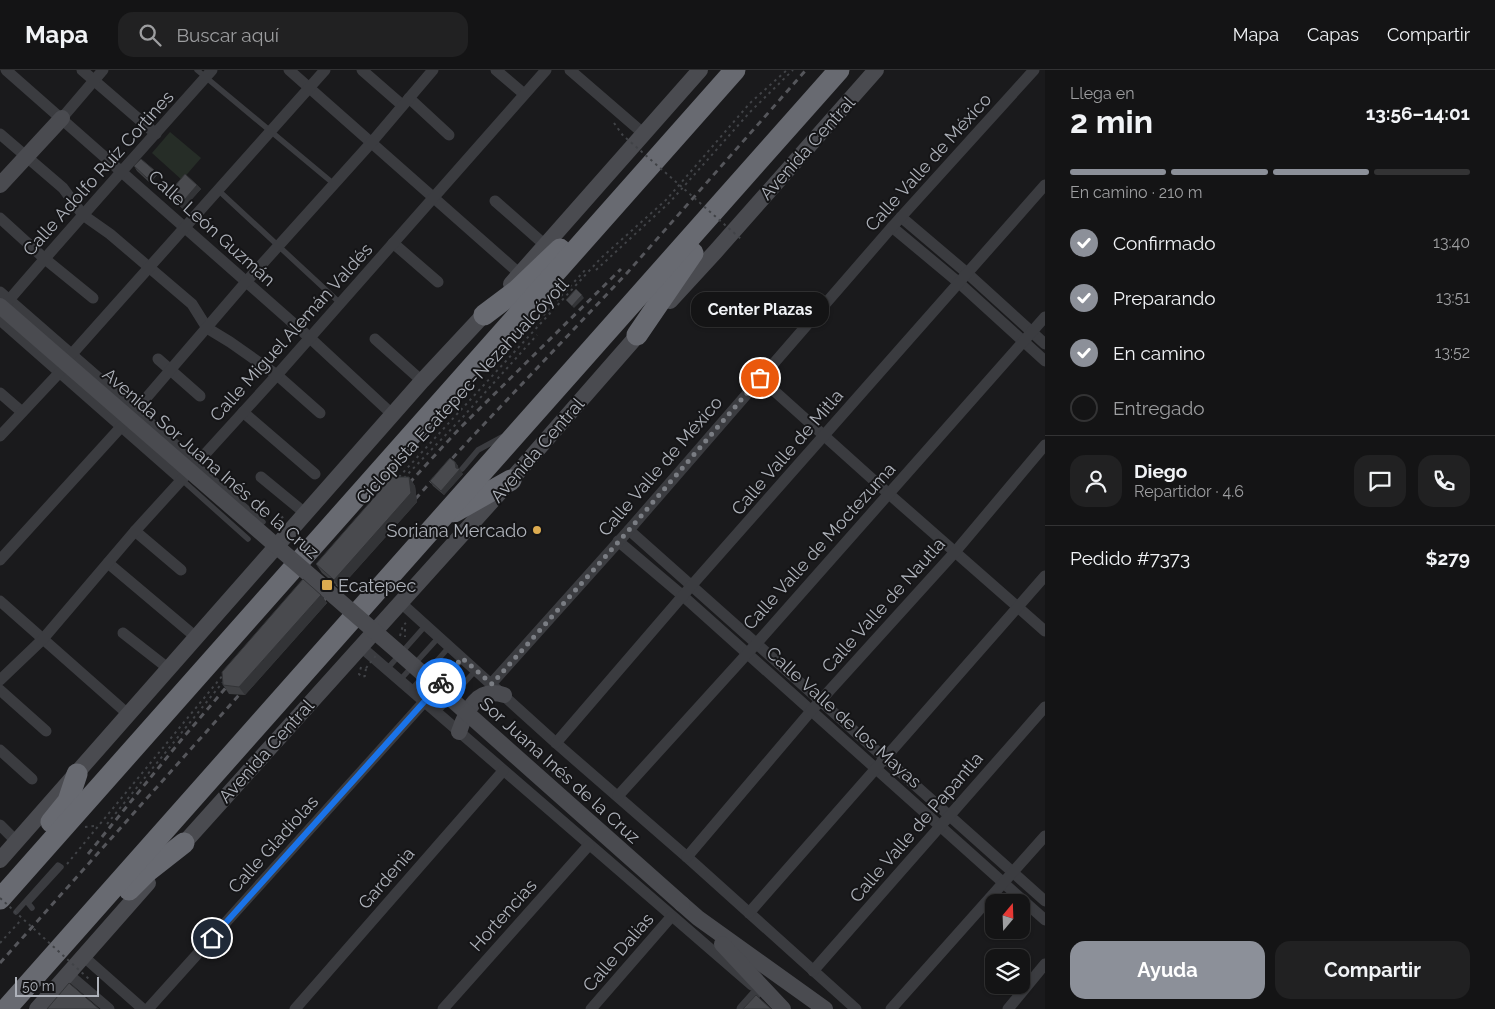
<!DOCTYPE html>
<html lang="es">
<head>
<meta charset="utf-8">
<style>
  body { margin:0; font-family:Raleway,sans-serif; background:#212122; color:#f1f3f6; height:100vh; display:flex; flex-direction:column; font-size:19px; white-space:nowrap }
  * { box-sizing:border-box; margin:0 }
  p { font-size:16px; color:#9d9ea0 }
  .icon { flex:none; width:28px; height:28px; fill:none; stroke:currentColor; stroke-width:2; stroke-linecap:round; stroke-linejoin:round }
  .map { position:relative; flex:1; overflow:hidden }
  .panel { display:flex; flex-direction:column; background:#141415; width:450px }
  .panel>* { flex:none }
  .needle { width:32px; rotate:19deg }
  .fabs { position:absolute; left:985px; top:824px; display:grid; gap:10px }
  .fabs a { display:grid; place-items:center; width:45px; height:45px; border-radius:10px; background:#141415; box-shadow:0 1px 4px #0004,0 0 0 1px #333334; font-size:25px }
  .scale { position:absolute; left:15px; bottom:12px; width:84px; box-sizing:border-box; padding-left:5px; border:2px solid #aeb2ba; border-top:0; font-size:14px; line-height:18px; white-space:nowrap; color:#aeb2ba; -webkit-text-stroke:4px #151517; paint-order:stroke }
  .pin { position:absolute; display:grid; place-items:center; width:42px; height:42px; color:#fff; margin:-21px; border:2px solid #fff; border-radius:50%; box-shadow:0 1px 5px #0007 }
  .courier { position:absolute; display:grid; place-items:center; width:50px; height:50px; margin:-25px; border:4px solid #1a73e8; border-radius:50%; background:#fff; color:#222; box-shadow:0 1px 6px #0007 }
  .bubble { position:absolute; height:35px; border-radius:15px; background:#141415; box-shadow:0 1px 4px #0004,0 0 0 1px #333334; font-size:16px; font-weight:700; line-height:35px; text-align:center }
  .head em { font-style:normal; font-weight:700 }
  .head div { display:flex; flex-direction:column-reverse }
  .head { display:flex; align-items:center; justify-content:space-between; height:85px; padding:0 25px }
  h1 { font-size:32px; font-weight:700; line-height:38px }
  .bar { display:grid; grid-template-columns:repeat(4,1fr); gap:8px 5px; align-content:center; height:60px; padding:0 25px }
  .bar i { height:6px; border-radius:4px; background:#333334 }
  .bar .selected { background:#8c9099 }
  .bar p { grid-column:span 4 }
  .line { display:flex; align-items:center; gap:12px; padding:0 25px; border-top:1px solid #333334 }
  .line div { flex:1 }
  .round { display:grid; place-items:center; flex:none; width:52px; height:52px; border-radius:15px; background:#212122 }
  ol { padding:0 25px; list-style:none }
  li { display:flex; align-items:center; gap:15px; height:55px }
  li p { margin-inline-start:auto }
  li .icon { padding:5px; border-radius:50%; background:#8c9099; color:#fff; stroke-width:4 }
  li:last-child { color:#9d9ea0 }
  li i { width:28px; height:28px; border:2px solid #333334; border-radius:50% }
  .primary-button { display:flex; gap:10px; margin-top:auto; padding:10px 25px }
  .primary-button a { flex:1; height:58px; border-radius:15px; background:#8c9099; color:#fff; font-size:20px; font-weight:700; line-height:58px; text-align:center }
  .primary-button a+a { background:#212122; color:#f1f3f6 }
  header { display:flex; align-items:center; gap:30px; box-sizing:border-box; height:70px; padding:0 25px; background:#141415; border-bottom:1px solid #333334 }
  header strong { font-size:24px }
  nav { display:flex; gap:28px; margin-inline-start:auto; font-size:18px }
  .search { width:350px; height:45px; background:#212122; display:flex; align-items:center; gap:12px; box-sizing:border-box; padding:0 18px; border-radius:15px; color:#9d9ea0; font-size:19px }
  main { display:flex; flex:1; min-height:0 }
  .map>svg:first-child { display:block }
</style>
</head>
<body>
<header>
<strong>Mapa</strong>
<div class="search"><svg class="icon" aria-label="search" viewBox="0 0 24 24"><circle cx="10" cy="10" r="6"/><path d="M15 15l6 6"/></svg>Buscar aquí</div>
<nav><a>Mapa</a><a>Capas</a><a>Compartir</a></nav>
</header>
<main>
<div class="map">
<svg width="1045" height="939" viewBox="0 0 1045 939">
  <rect width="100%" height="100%" fill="#1a1a1c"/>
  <polygon fill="#262d27" points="170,62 201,88 182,110 152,83"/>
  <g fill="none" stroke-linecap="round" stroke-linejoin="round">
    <g stroke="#414347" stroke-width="2" stroke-dasharray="2.5 4" stroke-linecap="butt">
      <polyline points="614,53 624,67"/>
      <polyline points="596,200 670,132 750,42 793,0"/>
      <polyline points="539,250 587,198"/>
      <polyline points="399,407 601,188 667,129 750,33 787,0"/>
      <polyline points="404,408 462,348 537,265"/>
      <polyline points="276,452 284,446"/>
      <polyline points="405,559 405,567"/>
      <polyline points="400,566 403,555 406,553"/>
      <polyline points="361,597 359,604 362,607 365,606 366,598"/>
      <polyline points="107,754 223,612"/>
      <polyline points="85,757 95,756"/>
      <polyline points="67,794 223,605"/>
      <polyline points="0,873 21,850"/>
    </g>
    <g stroke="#3b3c40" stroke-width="5.5">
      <polyline points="197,0 334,114"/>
      <polyline points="218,120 340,233"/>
      <polyline points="196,393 263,452"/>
      <polyline points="462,399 478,380 502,367"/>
      <polyline points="181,409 248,469"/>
      <polyline points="387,599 426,555"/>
      <polyline points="400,610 439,567"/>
      <polyline points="411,620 450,576"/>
      <polyline points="424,632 463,588"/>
      <polyline points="437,643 476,600"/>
      <polyline points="16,842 58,795 61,797 28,833 32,838"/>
    </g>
    <g stroke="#3b3c40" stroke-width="11">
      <polyline points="6,0 310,268 393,345"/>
      <polyline points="82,0 156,64"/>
      <polyline points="289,0 520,204"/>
      <polyline points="362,0 402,35"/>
      <polyline points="496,0 524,24"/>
      <polyline points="570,0 644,64"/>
      <polyline points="409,28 449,65"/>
      <polyline points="62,48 103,0"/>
      <polyline points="0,64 63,118 83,145 110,164 192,234 207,258 230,272 277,305 320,343"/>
      <polyline points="495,131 545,175"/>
      <polyline points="901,147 967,203 1045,274"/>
      <polyline points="0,148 45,189 93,228"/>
      <polyline points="892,157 958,212 1045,291"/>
      <polyline points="393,173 438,212"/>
      <polyline points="0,222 196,393"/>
      <path d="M9,230C76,152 144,76 212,0"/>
      <polyline points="0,250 181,409"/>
      <polyline points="375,269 422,311"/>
      <polyline points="71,285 325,0"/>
      <polyline points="158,289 200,326"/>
      <polyline points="760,308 889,424 1045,561"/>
      <polyline points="0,323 22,342"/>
      <polyline points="135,341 245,213 371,73 433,0"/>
      <polyline points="243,342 315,404"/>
      <polyline points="0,366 59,303"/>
      <polyline points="261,407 306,444"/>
      <polyline points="629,460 1045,831"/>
      <polyline points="135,461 181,500"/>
      <polyline points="618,471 683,526 1045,850"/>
      <polyline points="0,490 121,357"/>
      <polyline points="108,493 197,568"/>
      <polyline points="0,531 129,645"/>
      <polyline points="400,532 556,673 687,787 856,939"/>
      <polyline points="123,563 169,599"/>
      <polyline points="360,576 752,915"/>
      <polyline points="0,610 43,569 135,461 277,305 546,0"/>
      <polyline points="491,614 629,460 892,157 1034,0"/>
      <polyline points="0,620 46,661"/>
      <polyline points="556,673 692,515 1045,115"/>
      <polyline points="0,680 32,709"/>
      <polyline points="618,726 756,574 1045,247"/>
      <polyline points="0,755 17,772"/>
      <polyline points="687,787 811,641 955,482 1045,375"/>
      <polyline points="749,843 1045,506"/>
      <polyline points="83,886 143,939"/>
      <polyline points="813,901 1045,637"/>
      <polyline points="68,904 109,939"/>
      <polyline points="148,939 424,632"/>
      <polyline points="295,939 503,701"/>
      <polyline points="443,939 589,775"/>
      <polyline points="591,939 671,847"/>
      <polyline points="742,939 758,921"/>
      <polyline points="891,939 1045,766"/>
      <polyline points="1008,939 1045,894"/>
    </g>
    <g stroke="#4a4b50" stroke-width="16">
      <polyline points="0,115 62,48"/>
      <polyline points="511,214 700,0"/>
      <polyline points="670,231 716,181 876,0"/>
      <path d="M459,662C466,641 477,616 504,625"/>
      <polyline points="176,782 511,410 644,258"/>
      <polyline points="0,790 422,311 492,236"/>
      <polyline points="682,834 698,848 825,939"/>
      <polyline points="722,874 783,939"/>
      <polyline points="37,939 148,813"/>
    </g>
    <g stroke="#686a71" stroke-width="21">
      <polyline points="484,245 516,221 560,179"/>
      <polyline points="637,265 693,183"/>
      <polyline points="454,442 511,410"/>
      <polyline points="51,752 68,731 77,704"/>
      <polyline points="129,820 147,802 184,773"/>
      <polyline points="0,829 735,0"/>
      <polyline points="6,939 839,0"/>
    </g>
    <g stroke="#55565b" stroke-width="3" stroke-dasharray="6 5" stroke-linecap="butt">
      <polyline points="402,421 459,359 621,199"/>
      <polyline points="408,437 470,369 627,203 806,0"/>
      <polyline points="305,529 335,495"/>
      <polyline points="315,541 346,505"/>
      <polyline points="88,784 182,669 235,607"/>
      <polyline points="0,893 248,615"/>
    </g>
    <g stroke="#414347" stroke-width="2" stroke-dasharray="2.5 4" stroke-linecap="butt">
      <polyline points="626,68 741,169"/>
      <polyline points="366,598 378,583"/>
      <polyline points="0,828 90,910"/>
    </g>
    <polyline stroke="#4a4b50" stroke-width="16" points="0,236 396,580 682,834"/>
  </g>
  <g fill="#3f4043">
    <polygon points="134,96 154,100 157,105 150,113 137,101"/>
    <polygon points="197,115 201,119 183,139 171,128 168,124"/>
    <polygon points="455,392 458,396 458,399 463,404 444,425 433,416 430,411"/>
    <polygon points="409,407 415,416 417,432 340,518 322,503 316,494"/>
    <polygon points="321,525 327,533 245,625 229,624 223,615"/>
  </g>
  <g fill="#333437">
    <polygon points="154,100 157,105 150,113 147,108"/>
    <polygon points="197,115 201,119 183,139 180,135"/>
    <polygon points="582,225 584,228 574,238 572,236"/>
    <polygon points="455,392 458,396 459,401 460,399 463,404 444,425 441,421 456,398"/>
    <polygon points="409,407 415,416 417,432 340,518 334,510"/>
    <polygon points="321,525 327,533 245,625 239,617"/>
  </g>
  <g fill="#494a4e" stroke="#333437">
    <polygon points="141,89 154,100 147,108 134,96"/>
    <polygon points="185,104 197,115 180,135 168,124"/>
    <polygon points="576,219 582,225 572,236 566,230"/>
    <polygon points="450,388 455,392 456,398 460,399 441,421 430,411"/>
    <polygon points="392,407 409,407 411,423 334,510 316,494"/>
    <polygon points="303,509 321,525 239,617 223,615 222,602"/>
    <polygon points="69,913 99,939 47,939"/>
    <polygon points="756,925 771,939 743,939"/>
  </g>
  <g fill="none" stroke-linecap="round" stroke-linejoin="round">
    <polyline stroke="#7a7d83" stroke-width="5" stroke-dasharray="0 9" points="441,613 462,588 492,614 629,460 760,308"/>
    <polyline stroke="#1a73e8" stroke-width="6" points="212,868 441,613"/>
  </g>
  <g fill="#ddac50" stroke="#151517" stroke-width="2">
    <circle cx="537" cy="460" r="5"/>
    <rect x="321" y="509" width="12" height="12" rx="2.5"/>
  </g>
  <g text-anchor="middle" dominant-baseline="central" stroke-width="4" stroke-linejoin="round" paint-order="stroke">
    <g font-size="18" fill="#aeb2ba" stroke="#151517">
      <text transform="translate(807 78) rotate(-48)">Avenida Central</text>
      <text transform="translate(928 92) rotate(-48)">Calle Valle de México</text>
      <text transform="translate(98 103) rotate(-48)">Calle Adolfo Ruíz Cortines</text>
      <text transform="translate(212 158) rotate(42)">Calle León Guzmán</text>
      <text transform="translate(291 262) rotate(-48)">Calle Miguel Alemán Valdés</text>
      <text transform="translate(462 321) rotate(-47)">Ciclopista Ecatepec-Nezahualcóyotl</text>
      <text transform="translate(537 380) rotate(-49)">Avenida Central</text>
      <text transform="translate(787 382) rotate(-49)">Calle Valle de Mitla</text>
      <text transform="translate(211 393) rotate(41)">Avenida Sor Juana Inés de la Cruz</text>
      <text transform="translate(660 396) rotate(-49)">Calle Valle de México</text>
      <text transform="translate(819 476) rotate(-48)">Calle Valle de Moctezuma</text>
      <text transform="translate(883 535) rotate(-48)">Calle Valle de Nautla</text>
      <text transform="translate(844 647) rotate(42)">Calle Valle de los Mayas</text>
      <text transform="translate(266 681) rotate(-48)">Avenida Central</text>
      <text transform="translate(560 700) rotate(42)">Sor Juana Inés de la Cruz</text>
      <text transform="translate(916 757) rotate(-49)">Calle Valle de Papantla</text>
      <text transform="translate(273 774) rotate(-48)">Calle Gladiolas</text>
      <text transform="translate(386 808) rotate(-49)">Gardenia</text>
      <text transform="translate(503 845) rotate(-48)">Hortencias</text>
      <text transform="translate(618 882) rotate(-49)">Calle Dalias</text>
    </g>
    <g font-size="18" fill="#aeb2ba" stroke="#151517" text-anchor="end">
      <text x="527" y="460">Soriana Mercado</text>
      <text x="338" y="515" text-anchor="start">Ecatepec</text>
    </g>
  </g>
</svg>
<div class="fabs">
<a><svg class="needle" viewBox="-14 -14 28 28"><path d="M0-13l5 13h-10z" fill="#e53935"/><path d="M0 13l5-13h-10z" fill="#9d9ea0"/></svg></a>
<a><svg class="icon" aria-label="layers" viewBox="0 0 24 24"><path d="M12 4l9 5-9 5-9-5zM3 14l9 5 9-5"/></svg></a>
</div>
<div class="scale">50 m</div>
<div class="pin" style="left:760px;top:308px;background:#ea580c"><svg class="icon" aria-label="bag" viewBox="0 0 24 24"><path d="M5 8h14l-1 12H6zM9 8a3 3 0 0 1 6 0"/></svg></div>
<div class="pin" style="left:212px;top:868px;background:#1f2937"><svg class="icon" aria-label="home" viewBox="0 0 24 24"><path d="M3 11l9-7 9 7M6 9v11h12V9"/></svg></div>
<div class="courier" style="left:441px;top:613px"><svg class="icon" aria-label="bike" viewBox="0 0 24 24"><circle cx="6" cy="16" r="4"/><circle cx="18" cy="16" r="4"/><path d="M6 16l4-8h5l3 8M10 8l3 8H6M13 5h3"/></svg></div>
<div class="bubble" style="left:691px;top:222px;width:138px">Center Plazas</div>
</div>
<section class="panel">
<div class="head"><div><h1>2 min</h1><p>Llega en</p></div><em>13:56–14:01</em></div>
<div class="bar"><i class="selected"></i><i class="selected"></i><i class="selected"></i><i></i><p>En camino · 210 m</p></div>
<ol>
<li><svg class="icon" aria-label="check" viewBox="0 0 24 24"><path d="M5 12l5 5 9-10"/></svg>Confirmado<p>13:40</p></li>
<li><svg class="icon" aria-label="check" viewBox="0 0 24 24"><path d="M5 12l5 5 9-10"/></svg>Preparando<p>13:51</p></li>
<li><svg class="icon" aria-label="check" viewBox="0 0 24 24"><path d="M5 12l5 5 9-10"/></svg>En camino<p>13:52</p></li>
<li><i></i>Entregado</li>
</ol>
<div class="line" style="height:90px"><a class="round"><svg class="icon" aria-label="person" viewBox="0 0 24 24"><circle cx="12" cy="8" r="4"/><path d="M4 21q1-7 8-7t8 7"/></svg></a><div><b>Diego</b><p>Repartidor · 4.6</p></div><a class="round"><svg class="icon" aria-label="chat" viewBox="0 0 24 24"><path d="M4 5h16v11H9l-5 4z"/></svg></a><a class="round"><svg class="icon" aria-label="phone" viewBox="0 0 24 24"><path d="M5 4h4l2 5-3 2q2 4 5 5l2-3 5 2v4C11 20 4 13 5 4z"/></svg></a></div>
<div class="line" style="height:65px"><div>Pedido #7373</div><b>$279</b></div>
<div class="primary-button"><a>Ayuda</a><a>Compartir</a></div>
</section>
</main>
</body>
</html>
